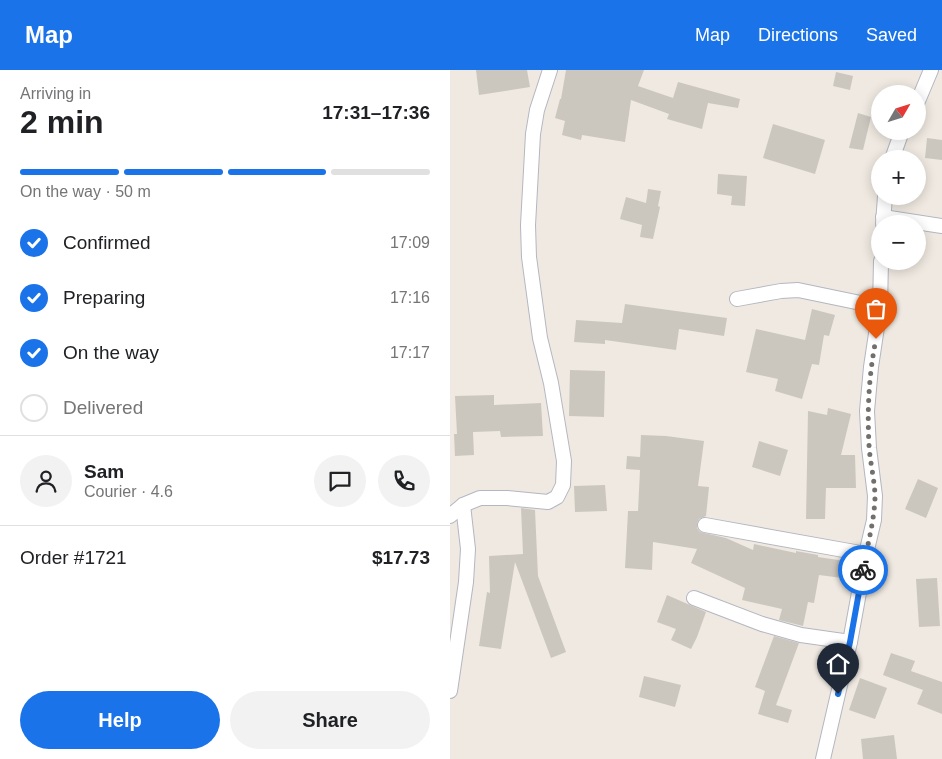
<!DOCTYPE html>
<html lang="en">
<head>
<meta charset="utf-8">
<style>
  body { margin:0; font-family:Helvetica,sans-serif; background:#f2f2f2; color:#202124; height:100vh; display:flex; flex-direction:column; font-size:19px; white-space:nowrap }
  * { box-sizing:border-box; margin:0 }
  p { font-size:16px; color:#757577 }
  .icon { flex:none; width:28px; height:28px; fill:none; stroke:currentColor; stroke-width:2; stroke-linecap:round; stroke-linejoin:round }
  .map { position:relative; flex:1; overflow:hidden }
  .details { display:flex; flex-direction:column; background:#fff; width:450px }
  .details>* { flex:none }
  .needle { width:32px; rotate:51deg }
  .buttons { position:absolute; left:421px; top:15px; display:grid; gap:10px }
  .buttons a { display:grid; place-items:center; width:55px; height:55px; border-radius:50%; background:#fff; box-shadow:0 2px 12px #0003; font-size:25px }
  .pin { position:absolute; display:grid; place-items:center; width:42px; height:42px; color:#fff; margin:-51px -21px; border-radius:50% 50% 50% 0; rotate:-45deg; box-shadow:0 0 5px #0007 }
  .pin .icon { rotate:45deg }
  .courier { position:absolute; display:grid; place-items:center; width:50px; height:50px; margin:-25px; border:4px solid #1a73e8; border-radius:50%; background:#fff; color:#222; box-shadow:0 1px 6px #0007 }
  .overview em { font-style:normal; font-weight:800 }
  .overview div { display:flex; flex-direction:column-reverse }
  .overview { display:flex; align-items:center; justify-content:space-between; height:85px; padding:0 20px }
  h1 { font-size:32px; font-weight:800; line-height:38px }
  .bar { display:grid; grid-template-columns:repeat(4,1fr); gap:8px 5px; align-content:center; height:60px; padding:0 20px }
  .bar i { height:6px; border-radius:4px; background:#e0e0e0 }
  .bar .active { background:#1a73e8 }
  .bar p { grid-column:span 4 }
  .line { display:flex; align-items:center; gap:12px; padding:0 20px; border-top:1px solid #e0e0e0 }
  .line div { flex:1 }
  .round { display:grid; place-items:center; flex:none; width:52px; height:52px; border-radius:26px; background:#f2f2f2 }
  ol { padding:0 20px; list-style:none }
  li { display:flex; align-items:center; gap:15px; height:55px }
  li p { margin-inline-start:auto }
  li .icon { padding:5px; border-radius:50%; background:#1a73e8; color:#fff; stroke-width:4 }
  li:last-child { color:#757577 }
  li i { width:28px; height:28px; border:2px solid #e0e0e0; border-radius:50% }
  .primary-button { display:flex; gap:10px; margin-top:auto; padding:10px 20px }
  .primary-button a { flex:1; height:58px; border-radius:30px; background:#1a73e8; color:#fff; font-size:20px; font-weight:800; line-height:58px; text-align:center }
  .primary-button a+a { background:#f2f2f2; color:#202124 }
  header { display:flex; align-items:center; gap:30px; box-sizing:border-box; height:70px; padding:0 25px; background:#1a73e8; color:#fff }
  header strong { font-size:24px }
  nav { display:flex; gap:28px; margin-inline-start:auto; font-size:18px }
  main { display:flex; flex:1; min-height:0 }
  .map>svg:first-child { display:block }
</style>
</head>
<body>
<header>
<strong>Map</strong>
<nav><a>Map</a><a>Directions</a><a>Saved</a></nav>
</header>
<main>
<section class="details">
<div class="overview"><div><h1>2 min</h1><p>Arriving in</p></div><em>17:31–17:36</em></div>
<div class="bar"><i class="active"></i><i class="active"></i><i class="active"></i><i></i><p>On the way · 50 m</p></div>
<ol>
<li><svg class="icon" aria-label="check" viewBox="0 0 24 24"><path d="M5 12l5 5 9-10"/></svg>Confirmed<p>17:09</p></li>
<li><svg class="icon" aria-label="check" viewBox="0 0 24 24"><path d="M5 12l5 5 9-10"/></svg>Preparing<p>17:16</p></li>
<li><svg class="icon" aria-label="check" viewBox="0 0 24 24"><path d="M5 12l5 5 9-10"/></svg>On the way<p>17:17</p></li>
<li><i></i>Delivered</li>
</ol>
<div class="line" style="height:90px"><a class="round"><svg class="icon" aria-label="person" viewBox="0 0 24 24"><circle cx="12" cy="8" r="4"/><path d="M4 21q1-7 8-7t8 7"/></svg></a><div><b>Sam</b><p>Courier · 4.6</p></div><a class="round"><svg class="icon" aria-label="chat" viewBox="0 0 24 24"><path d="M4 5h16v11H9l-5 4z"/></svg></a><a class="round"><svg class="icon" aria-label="phone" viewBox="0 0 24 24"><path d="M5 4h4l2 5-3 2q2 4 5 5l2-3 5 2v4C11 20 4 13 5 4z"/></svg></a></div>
<div class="line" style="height:65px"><div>Order #1721</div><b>$17.73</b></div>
<div class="primary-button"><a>Help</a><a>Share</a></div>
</section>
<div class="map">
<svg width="492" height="689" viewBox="0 0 492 689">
  <rect width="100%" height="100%" fill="#efe9e1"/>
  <g fill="#cbc7bf">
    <polygon points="26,0 77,0 80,17 29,25"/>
    <polygon points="116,0 194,0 188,16 223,28 228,12 290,29 288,38 258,33 252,59 217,49 219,44 181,30 175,72 132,65 131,70 112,65 115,51 105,48 110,29 111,29"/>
    <polygon points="386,2 403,6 400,20 383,16"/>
    <polygon points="408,43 421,47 413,80 399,78"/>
    <polygon points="323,54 375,70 365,104 313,88"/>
    <polygon points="477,68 492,70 492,90 475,88"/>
    <polygon points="268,104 297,106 295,136 281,135 282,126 267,124"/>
    <polygon points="198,119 211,121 208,136 210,137 203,169 190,167 192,155 170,149 176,127 196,133"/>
    <polygon points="175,234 277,248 274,266 229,259 226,280 155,270 155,274 124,272 126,250 172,253"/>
    <polygon points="362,239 385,245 379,266 374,265 369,295 362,294 352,329 325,321 328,309 296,302 306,259 355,270"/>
    <polygon points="120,300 155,301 154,347 119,346"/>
    <polygon points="44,325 44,335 91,333 93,366 51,367 50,361 23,362 24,385 5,386 4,364 7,364 5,326"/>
    <polygon points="378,338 401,344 391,385 405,385 406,418 376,418 375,449 356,449 358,341 377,345"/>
    <polygon points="191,365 216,366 254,371 248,416 259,417 256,446 249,449 247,453 247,458 250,462 276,468 303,480 304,474 346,483 346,481 368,485 368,487 402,492 400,509 369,505 364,533 358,532 353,556 329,550 332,539 292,530 295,518 241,493 247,479 203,472 202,500 175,498 178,441 188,441 190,400 176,399 177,386 190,387"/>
    <polygon points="309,371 338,380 330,406 302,397"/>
    <polygon points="468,409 488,418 476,448 455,439"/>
    <polygon points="155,415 157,441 125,442 124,416"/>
    <polygon points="71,438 85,440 88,506 116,582 101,588 65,492 51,579 29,576 37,522 40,523 39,486 73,484"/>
    <polygon points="487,508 490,556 469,557 466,509"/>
    <polygon points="217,525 256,542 247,567 241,579 221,570 226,559 207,552"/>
    <polygon points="324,566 349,573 326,635 342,640 338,653 308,644 315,621 305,617"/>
    <polygon points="441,583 465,591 461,601 492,612 492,644 467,634 473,620 433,605"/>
    <polygon points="194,606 231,615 225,637 189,627"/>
    <polygon points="410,608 437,618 425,649 399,640"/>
    <polygon points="444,665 447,689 413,689 411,669"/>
  </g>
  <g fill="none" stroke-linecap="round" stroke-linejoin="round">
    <defs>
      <g id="street">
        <polyline points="468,31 481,0"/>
        <polyline points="442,89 452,61"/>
        <polyline points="433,147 492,156"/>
        <polyline points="433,154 435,126"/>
        <polyline points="287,229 331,221 348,220 430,237"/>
        <polyline points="0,446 13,435 30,428 57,428 98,432 107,427 113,415 114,391 101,313 90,268 79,187 78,155 83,64 87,40 100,0"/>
        <polyline points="255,455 416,484"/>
        <polyline points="244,528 312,554 351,565 400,572"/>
        <polyline points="0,621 16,512 18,479 13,435"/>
        <polyline points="373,689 400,572 416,484 424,450 425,426 419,378 417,341 421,297 430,237 431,191"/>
      </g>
    </defs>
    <use href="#street" stroke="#b4b7c1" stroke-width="16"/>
    <use href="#street" stroke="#fff" stroke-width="14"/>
  </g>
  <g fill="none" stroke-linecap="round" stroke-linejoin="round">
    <path stroke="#726f6d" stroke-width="5" stroke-dasharray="0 9" d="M413,500C417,476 424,453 425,428C425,411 420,393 419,375C417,339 419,304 426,269"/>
    <polyline stroke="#1a73e8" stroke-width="6" points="388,624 400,572 413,500"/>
  </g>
</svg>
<div class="buttons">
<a><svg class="needle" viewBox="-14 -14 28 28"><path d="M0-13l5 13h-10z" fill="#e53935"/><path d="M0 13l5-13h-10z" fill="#757577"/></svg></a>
<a>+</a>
<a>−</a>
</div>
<div class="pin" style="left:426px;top:269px;background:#ea580c"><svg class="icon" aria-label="bag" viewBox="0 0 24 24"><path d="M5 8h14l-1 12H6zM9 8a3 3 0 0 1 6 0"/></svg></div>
<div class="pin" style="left:388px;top:624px;background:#1f2937"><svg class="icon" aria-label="home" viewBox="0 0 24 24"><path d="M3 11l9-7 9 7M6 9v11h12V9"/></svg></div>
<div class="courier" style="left:413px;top:500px"><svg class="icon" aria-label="bike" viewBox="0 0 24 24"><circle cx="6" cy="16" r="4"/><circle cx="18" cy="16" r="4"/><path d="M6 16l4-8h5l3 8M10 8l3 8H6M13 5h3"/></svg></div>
</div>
</main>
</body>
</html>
